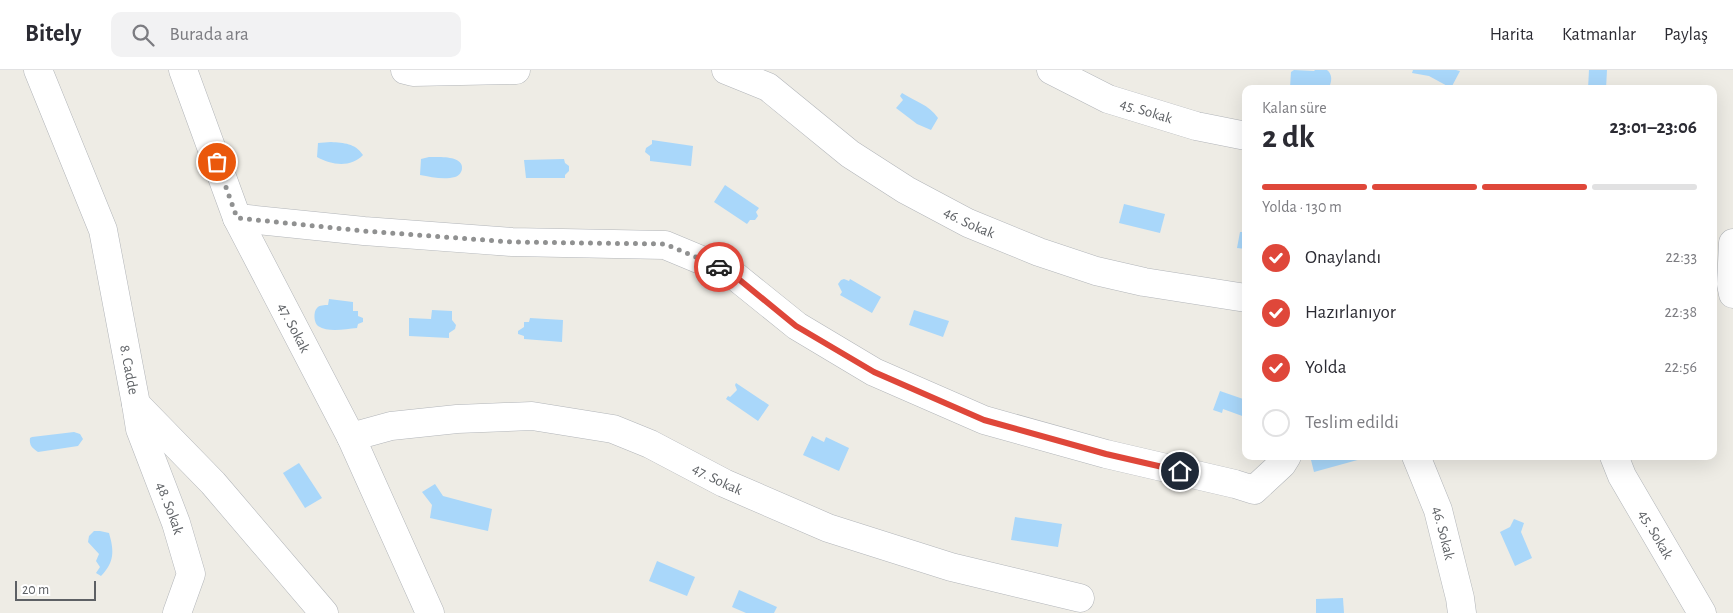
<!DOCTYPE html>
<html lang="tr">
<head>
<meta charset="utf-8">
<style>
  body { margin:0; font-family:"Alegreya Sans",sans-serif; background:#f2f2f3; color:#2b2b33; height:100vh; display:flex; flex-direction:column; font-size:19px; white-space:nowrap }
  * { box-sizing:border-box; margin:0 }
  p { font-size:16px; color:#7c7c81 }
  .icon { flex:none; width:28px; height:28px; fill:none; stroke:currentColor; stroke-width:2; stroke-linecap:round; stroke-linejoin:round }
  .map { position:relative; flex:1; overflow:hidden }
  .details { position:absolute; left:1242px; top:15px; width:475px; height:375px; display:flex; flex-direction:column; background:#fff; border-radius:10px; box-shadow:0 5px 20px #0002 }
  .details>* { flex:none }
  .scale { position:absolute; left:15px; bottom:12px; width:81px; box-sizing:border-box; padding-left:5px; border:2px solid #5d6064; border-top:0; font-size:14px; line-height:18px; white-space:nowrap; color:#5d6064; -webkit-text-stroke:4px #fff; paint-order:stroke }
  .pin { position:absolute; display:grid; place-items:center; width:42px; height:42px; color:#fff; margin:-21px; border:2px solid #fff; border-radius:50%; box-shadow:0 1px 5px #0007 }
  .courier { position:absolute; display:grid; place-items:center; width:50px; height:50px; margin:-25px; border:4px solid #df473a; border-radius:50%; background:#fff; color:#222; box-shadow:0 1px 6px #0007 }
  .summary em { font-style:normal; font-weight:700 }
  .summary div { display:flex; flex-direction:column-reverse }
  .summary { display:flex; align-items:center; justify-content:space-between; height:85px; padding:0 20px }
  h1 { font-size:32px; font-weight:700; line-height:38px }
  .bar { display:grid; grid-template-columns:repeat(4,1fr); gap:8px 5px; align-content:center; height:60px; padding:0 20px }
  .bar i { height:6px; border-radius:4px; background:#e1e1e2 }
  .bar .current { background:#df473a }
  .bar p { grid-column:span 4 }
  ol { padding:0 20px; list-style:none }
  li { display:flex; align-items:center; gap:15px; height:55px }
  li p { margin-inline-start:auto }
  li .icon { padding:5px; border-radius:50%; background:#df473a; color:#fff; stroke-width:4 }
  li:last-child { color:#7c7c81 }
  li i { width:28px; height:28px; border:2px solid #e1e1e2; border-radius:50% }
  header { display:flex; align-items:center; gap:30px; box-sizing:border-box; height:70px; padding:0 25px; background:#fff; border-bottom:1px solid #e1e1e2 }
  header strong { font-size:24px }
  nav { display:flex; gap:28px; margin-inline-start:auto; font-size:18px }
  .search { width:350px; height:45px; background:#f2f2f3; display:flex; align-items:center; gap:12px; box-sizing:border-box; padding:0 18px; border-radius:10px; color:#7c7c81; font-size:19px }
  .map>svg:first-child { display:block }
</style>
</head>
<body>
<header>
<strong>Bitely</strong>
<div class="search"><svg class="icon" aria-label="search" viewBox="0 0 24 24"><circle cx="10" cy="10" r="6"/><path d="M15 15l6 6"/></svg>Burada ara</div>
<nav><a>Harita</a><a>Katmanlar</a><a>Paylaş</a></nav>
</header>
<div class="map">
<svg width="1733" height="543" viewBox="0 0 1733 543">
  <rect width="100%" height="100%" fill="#eeece5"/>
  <g fill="#a9d7fa">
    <path d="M1294,0L1314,1L1315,0H1327C1332,4 1332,10 1330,15L1324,18H1290L1291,2Z"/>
    <polygon points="1413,0 1456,0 1460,1 1451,18 1429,6 1412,3"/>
    <polygon points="1589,0 1607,0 1606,19 1588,19"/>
    <path d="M902,23C916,32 928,34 938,48L931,60L917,54L896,38L903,30L900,26Z"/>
    <polygon points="652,70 693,76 691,96 650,91 650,86 645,82 646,78 652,74"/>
    <path d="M331,72C344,73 355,73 363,85C351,98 331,95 317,87L318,73Z"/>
    <path d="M429,87C437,87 463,85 462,98C462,102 459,106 455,107C444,110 431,107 420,105L421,89Z"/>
    <polygon points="564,89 565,93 569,96 569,101 565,105 565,108 526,108 524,90"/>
    <polygon points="725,115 759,138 756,142 758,146 755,150 750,150 747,154 714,132"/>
    <polygon points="1124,134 1165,144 1160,163 1119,153"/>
    <polygon points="1240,162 1246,162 1246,179 1237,178"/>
    <polygon points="844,209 849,211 850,209 881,227 872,243 840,225 842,222 838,214 841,210"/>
    <path d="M329,229L353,232V241H358V246L363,248V252L358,254L357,258C345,259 329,263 318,256C314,253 313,242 317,238C319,235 325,235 328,235Z"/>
    <polygon points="432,240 452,241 452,250 456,255 455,259 449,263 449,268 409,266 409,248 431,249"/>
    <polygon points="914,240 949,251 943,267 909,255"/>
    <polygon points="530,248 563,250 562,272 524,269 524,266 518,264 518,261 524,257 524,252 529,252"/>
    <polygon points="736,313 769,335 758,351 726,329 728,326 730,327 737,320 735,315"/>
    <polygon points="1220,321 1246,330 1245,347 1223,339 1222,343 1213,340"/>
    <path d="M74,362L80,364L83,369L78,376L38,382C32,378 29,375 30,368L32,367Z"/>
    <polygon points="812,366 824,372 826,367 849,378 839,401 803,385"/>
    <polygon points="1310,386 1372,386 1314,402"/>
    <polygon points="299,393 322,428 305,438 283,403"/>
    <polygon points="435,414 443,426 492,439 488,461 430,448 432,435 422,422"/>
    <polygon points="1015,447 1062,454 1058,477 1011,470"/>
    <polygon points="1514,449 1524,453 1521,462 1532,488 1515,496 1500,462 1510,457"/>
    <path d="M94,461H100L109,463C114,480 115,492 101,506L96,503L100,497L96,491L99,484L88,472L89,466Z"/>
    <polygon points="657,491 695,507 687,526 649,511"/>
    <polygon points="739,520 777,537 774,543 746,543 732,537"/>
    <polygon points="1343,528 1344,543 1316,543 1316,529"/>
  </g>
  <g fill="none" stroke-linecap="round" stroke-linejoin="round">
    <defs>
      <g id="street">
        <path id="s1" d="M38,0L103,160L136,334L213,413L324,543"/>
        <path id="s2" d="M183,0L237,148L351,367L430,543"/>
        <polyline points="405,0 413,2 516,0"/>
        <path id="s3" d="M726,0L768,17L850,84L906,120L968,153L1039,182L1096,201L1144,212L1246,228"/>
        <path id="s4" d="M1051,0L1108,29L1196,56L1246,66"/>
        <polyline points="237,148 364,161 512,172 665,175 730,202 797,256 874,302 984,350 1106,384 1235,414 1254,420 1282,394 1287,386"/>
        <polyline points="1733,173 1731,214 1733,224"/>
        <path id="s5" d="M136,334L140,359L176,453L191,504L177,543"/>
        <path id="s6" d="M351,367L391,356L457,349L532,346L613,359L650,374L724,413L828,458L951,497L1080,528"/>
        <path id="s7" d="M1416,386L1438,440L1460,528L1462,543"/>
        <path id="s8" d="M1614,386L1622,406L1702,543"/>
      </g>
    </defs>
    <use href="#street" stroke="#b2b5b9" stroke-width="29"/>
    <use href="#street" stroke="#fff" stroke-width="28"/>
  </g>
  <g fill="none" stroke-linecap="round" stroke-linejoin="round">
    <polyline stroke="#909191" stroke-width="5" stroke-dasharray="0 9" points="217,92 237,148 364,161 512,172 665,174 719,197"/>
    <polyline stroke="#df473a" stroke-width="6" points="719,197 730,202 796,256 874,302 984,350 1106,384 1180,401"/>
  </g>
  <g text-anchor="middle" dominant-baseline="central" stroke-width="4" stroke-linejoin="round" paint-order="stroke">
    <g font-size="15" fill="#5d6064" stroke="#fff">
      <text stroke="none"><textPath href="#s4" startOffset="104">45. Sokak</textPath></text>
      <text stroke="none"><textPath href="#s3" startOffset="289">46. Sokak</textPath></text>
      <text stroke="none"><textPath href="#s2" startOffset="281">47. Sokak</textPath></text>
      <text stroke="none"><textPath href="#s1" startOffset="315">8. Cadde</textPath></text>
      <text stroke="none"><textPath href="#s6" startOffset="381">47. Sokak</textPath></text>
      <text stroke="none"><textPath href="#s5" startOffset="110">48. Sokak</textPath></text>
      <text stroke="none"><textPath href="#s7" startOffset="82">46. Sokak</textPath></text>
      <text stroke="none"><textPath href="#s8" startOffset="89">45. Sokak</textPath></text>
    </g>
  </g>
</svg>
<div class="scale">20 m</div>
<div class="pin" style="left:217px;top:92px;background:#ea580c"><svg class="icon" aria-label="bag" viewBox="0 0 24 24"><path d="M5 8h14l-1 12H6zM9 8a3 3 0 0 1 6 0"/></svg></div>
<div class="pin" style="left:1180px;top:401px;background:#1f2937"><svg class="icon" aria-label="home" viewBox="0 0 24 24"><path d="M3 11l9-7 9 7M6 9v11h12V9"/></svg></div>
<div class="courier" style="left:719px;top:197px"><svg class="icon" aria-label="car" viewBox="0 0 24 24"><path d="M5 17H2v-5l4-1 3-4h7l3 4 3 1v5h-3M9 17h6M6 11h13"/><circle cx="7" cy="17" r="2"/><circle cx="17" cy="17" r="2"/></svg></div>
<section class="details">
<div class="summary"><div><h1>2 dk</h1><p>Kalan süre</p></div><em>23:01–23:06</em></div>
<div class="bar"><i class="current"></i><i class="current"></i><i class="current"></i><i></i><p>Yolda · 130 m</p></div>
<ol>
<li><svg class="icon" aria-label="check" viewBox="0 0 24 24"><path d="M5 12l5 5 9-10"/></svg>Onaylandı<p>22:33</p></li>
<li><svg class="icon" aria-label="check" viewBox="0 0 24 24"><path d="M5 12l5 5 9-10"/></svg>Hazırlanıyor<p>22:38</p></li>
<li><svg class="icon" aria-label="check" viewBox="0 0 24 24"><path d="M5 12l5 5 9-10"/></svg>Yolda<p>22:56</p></li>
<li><i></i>Teslim edildi</li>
</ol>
</section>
</div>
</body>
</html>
